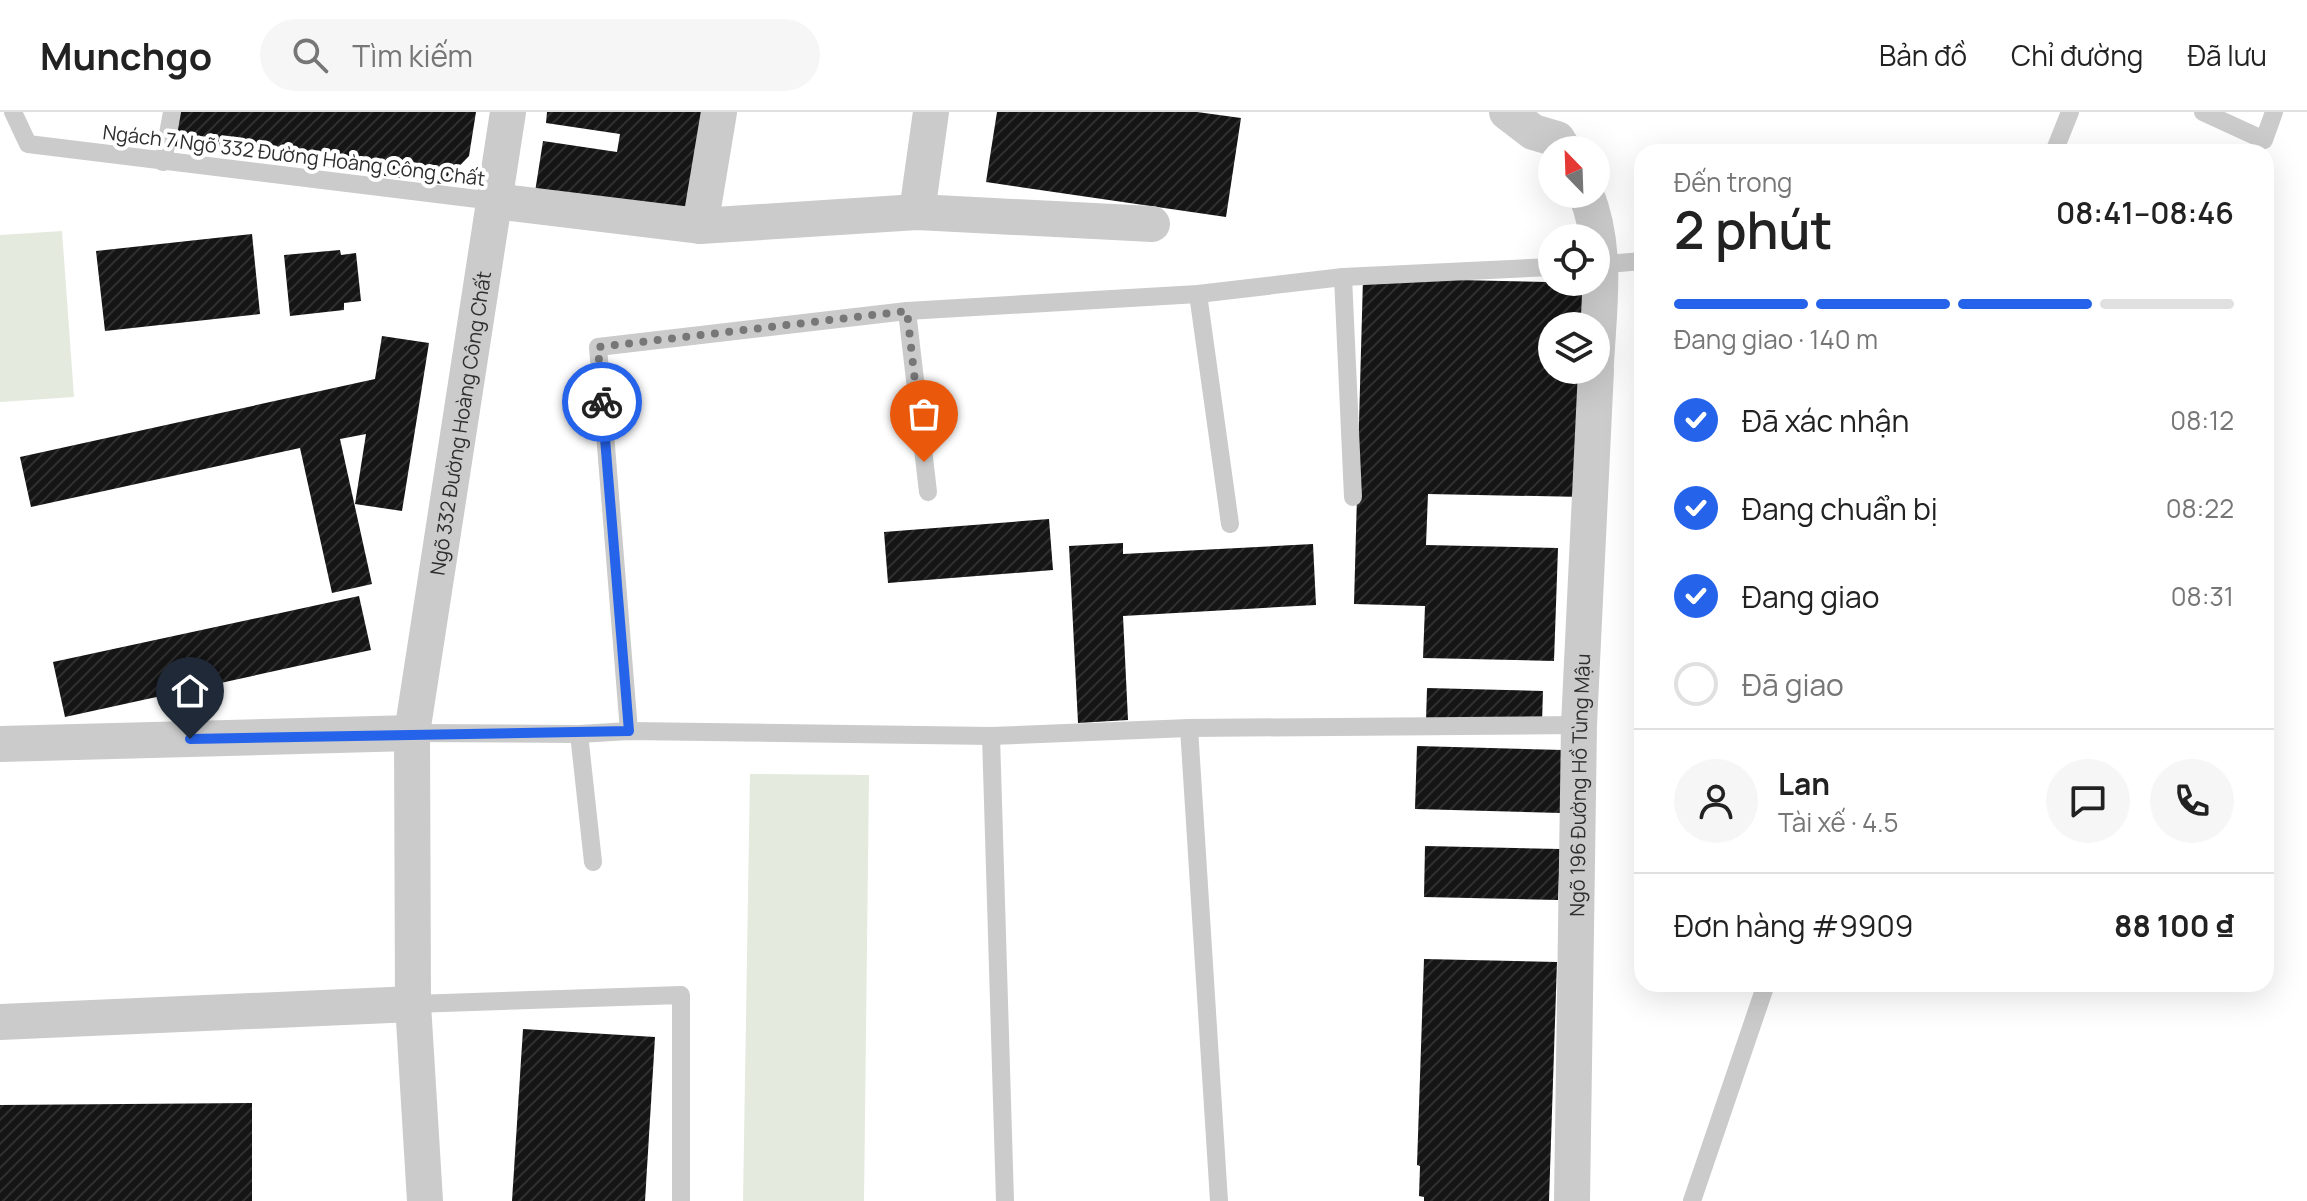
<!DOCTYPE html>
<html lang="vi">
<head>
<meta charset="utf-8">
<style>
  body { margin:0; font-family:Manrope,sans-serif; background:#f6f6f6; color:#222; height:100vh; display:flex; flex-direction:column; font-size:30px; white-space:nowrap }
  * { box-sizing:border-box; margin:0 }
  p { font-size:26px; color:#767676 }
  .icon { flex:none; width:44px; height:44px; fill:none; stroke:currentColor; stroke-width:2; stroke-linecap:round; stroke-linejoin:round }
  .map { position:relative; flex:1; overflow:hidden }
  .drawer { position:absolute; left:1634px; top:32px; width:640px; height:848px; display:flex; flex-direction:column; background:#fff; border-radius:24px; box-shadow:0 8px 32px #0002 }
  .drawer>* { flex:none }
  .needle { width:52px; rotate:337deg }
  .fabs { position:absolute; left:1538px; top:24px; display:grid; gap:16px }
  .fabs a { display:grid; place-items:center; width:72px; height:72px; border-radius:50%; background:#fff; box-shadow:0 8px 32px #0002; font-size:40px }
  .pin { position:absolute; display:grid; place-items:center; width:68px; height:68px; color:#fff; margin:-82px -34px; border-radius:50% 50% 50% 0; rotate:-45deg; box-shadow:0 0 8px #0007 }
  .pin .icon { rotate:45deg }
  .courier { position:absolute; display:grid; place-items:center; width:80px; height:80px; margin:-40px; border:6px solid #2563eb; border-radius:50%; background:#fff; color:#222; box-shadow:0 2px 10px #0007 }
  .headline em { font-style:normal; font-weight:600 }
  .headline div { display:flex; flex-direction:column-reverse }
  .headline { display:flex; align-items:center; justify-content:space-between; height:136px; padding:0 40px }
  h1 { font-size:52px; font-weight:600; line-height:60px }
  .bar { display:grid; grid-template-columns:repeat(4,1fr); gap:12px 8px; align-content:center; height:96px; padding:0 40px }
  .bar i { height:10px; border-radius:6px; background:#e0e0e0 }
  .bar .current { background:#2563eb }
  .bar p { grid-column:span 4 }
  .line { display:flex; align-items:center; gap:20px; padding:0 40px; border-top:2px solid #e0e0e0 }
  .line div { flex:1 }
  .round { display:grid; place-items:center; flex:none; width:84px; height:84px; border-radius:42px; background:#f6f6f6 }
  ol { padding:0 40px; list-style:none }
  li { display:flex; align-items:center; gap:24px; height:88px }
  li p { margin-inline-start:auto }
  li .icon { padding:8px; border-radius:50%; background:#2563eb; color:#fff; stroke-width:4 }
  li:last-child { color:#767676 }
  li i { width:44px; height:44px; border:4px solid #e0e0e0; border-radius:50% }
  header { display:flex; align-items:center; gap:48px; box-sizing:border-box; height:112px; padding:0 40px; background:#fff; border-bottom:2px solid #e0e0e0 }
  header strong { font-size:38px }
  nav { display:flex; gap:44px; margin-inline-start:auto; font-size:28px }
  .search { width:560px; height:72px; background:#f6f6f6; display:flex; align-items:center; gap:20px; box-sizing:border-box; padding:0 28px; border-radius:44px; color:#767676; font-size:30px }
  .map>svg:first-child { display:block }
</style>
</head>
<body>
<header>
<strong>Munchgo</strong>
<div class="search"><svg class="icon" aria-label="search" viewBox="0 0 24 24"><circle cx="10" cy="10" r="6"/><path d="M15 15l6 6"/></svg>Tìm kiếm</div>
<nav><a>Bản đồ</a><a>Chỉ đường</a><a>Đã lưu</a></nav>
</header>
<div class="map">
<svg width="2307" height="1089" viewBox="0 0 2307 1089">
  <defs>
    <pattern id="building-hatch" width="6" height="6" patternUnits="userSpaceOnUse" patternTransform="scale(2)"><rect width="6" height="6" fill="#151515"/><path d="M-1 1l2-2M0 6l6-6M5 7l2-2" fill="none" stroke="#2f2f2f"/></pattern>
  </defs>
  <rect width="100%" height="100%" fill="#fff"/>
  <g fill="#e4eadd">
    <polygon points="62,119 74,285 0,290 0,123"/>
    <polygon points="750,662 869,663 864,1089 743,1089"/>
  </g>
  <g fill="url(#building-hatch)">
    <polygon points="178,0 476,0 469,44 442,72 173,34"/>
    <polygon points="547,0 708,0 693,103 535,80 543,29 617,40 620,22 546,11"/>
    <polygon points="997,0 1197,0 1241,6 1226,105 986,70"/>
    <polygon points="252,122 260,202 105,219 96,139"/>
    <polygon points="340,138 341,143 356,141 361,189 344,191 344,198 290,204 284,143"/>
    <polygon points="1363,166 1589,171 1588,214 1552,214 1552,258 1586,258 1583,385 1428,382 1426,433 1558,436 1554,549 1423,546 1425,494 1354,492"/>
    <polygon points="382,224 429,231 402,399 355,392 366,322 340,327 372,472 332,481 300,336 31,395 20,345 375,267"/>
    <polygon points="1049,407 1053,458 888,471 884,420"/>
    <polygon points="1123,431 1123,442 1313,432 1316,493 1123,504 1128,608 1078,611 1069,434"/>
    <polygon points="359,484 371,538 65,605 53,550"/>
    <polygon points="1427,576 1543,579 1542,610 1426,608"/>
    <polygon points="1417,634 1563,638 1561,701 1415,697"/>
    <polygon points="1425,734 1560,737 1558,788 1424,785"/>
    <polygon points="1424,847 1557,850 1549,1089 1424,1089 1424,1085 1419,1084 1420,1054 1417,1053"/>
    <polygon points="523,917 655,925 645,1089 512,1089"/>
    <polygon points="252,991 252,1089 0,1089 0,993"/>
  </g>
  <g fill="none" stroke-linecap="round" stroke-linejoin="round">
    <g stroke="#cbcbcb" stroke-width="18">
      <polyline points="13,0 28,32 494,89"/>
      <polyline points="2203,0 2264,28 2274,0"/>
      <polyline points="2054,40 2070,0"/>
      <polyline points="163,50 172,0"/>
      <polyline points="1596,153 1642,149"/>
      <polyline points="1343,165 1353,385"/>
      <polyline points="1198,182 1230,412"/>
      <polyline points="907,199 928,380"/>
      <polyline points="1189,616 1219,1089"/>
      <polyline points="629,619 598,235 907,199 1198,182 1343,165 1552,155"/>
      <polyline points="412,621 579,622 629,619 991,624 1189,616 1579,613"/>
      <polyline points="579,622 593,750"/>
      <polyline points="991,624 1005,1089"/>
      <polyline points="413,892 681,883 681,1089"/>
      <polyline points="1692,1089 1766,872"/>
    </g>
    <g stroke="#cbcbcb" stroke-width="36">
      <polyline points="1507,0 1533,20 1557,27 1564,38"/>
      <path d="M1586,82C1608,137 1599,194 1596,251"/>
      <polyline points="494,89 700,114 917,100 1152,112"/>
      <polyline points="917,100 931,0"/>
      <polyline points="700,114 719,0"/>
      <polyline points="0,632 412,621"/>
      <polyline points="0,910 413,892"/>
      <path id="s1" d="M425,1089L413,892L412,621L508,0"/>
      <path id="s2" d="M1572,1089L1579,613L1596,258"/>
    </g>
  </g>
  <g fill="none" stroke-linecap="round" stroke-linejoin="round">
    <polyline stroke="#777" stroke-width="8" stroke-dasharray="0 14.4" points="602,290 598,235 907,199 924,350"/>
    <polyline stroke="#2563eb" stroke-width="10" points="190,627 629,619 602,290"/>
  </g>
  <g text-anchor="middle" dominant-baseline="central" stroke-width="8" stroke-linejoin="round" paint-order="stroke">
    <g font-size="20" fill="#2e2e2e" stroke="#fff">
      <text transform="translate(294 43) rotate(7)">Ngách 7 Ngõ 332 Đường Hoàng Công Chất</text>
      <text stroke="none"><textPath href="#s1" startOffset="782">Ngõ 332 Đường Hoàng Công Chất</textPath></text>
      <text stroke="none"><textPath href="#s2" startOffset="416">Ngõ 196 Đường Hồ Tùng Mậu</textPath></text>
    </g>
  </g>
</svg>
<div class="fabs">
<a><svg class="needle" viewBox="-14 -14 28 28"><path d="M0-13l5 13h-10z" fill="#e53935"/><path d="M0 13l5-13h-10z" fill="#767676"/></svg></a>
<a><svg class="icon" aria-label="locate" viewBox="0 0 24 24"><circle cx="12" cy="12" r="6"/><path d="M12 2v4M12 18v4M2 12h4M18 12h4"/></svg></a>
<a><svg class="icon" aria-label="layers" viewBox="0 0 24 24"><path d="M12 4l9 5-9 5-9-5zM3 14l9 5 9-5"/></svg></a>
</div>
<div class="pin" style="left:924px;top:350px;background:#ea580c"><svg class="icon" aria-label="bag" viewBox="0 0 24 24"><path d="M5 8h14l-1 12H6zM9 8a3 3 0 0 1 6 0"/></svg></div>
<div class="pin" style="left:190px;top:627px;background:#1f2937"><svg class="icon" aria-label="home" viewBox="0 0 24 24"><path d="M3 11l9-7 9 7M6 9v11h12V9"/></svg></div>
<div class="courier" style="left:602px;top:290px"><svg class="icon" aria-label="bike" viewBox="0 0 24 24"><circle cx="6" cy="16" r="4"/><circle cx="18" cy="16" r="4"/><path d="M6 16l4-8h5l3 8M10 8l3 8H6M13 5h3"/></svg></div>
<section class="drawer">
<div class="headline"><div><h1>2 phút</h1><p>Đến trong</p></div><em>08:41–08:46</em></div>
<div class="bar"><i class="current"></i><i class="current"></i><i class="current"></i><i></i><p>Đang giao · 140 m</p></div>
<ol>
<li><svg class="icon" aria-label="check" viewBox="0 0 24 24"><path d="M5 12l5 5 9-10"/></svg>Đã xác nhận<p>08:12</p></li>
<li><svg class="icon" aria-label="check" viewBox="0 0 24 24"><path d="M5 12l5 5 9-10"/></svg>Đang chuẩn bị<p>08:22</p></li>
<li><svg class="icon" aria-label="check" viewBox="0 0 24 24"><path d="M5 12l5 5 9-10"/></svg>Đang giao<p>08:31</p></li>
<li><i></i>Đã giao</li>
</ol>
<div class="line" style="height:144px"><a class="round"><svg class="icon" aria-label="person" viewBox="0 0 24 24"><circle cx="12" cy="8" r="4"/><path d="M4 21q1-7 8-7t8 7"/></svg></a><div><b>Lan</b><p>Tài xế · 4.5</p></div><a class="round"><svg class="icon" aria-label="chat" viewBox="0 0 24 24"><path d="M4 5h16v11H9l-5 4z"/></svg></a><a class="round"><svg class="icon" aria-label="phone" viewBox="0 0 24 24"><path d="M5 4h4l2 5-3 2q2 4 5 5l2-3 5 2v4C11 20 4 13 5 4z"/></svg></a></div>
<div class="line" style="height:104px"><div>Đơn hàng #9909</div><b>88 100 ₫</b></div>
</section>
</div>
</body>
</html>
